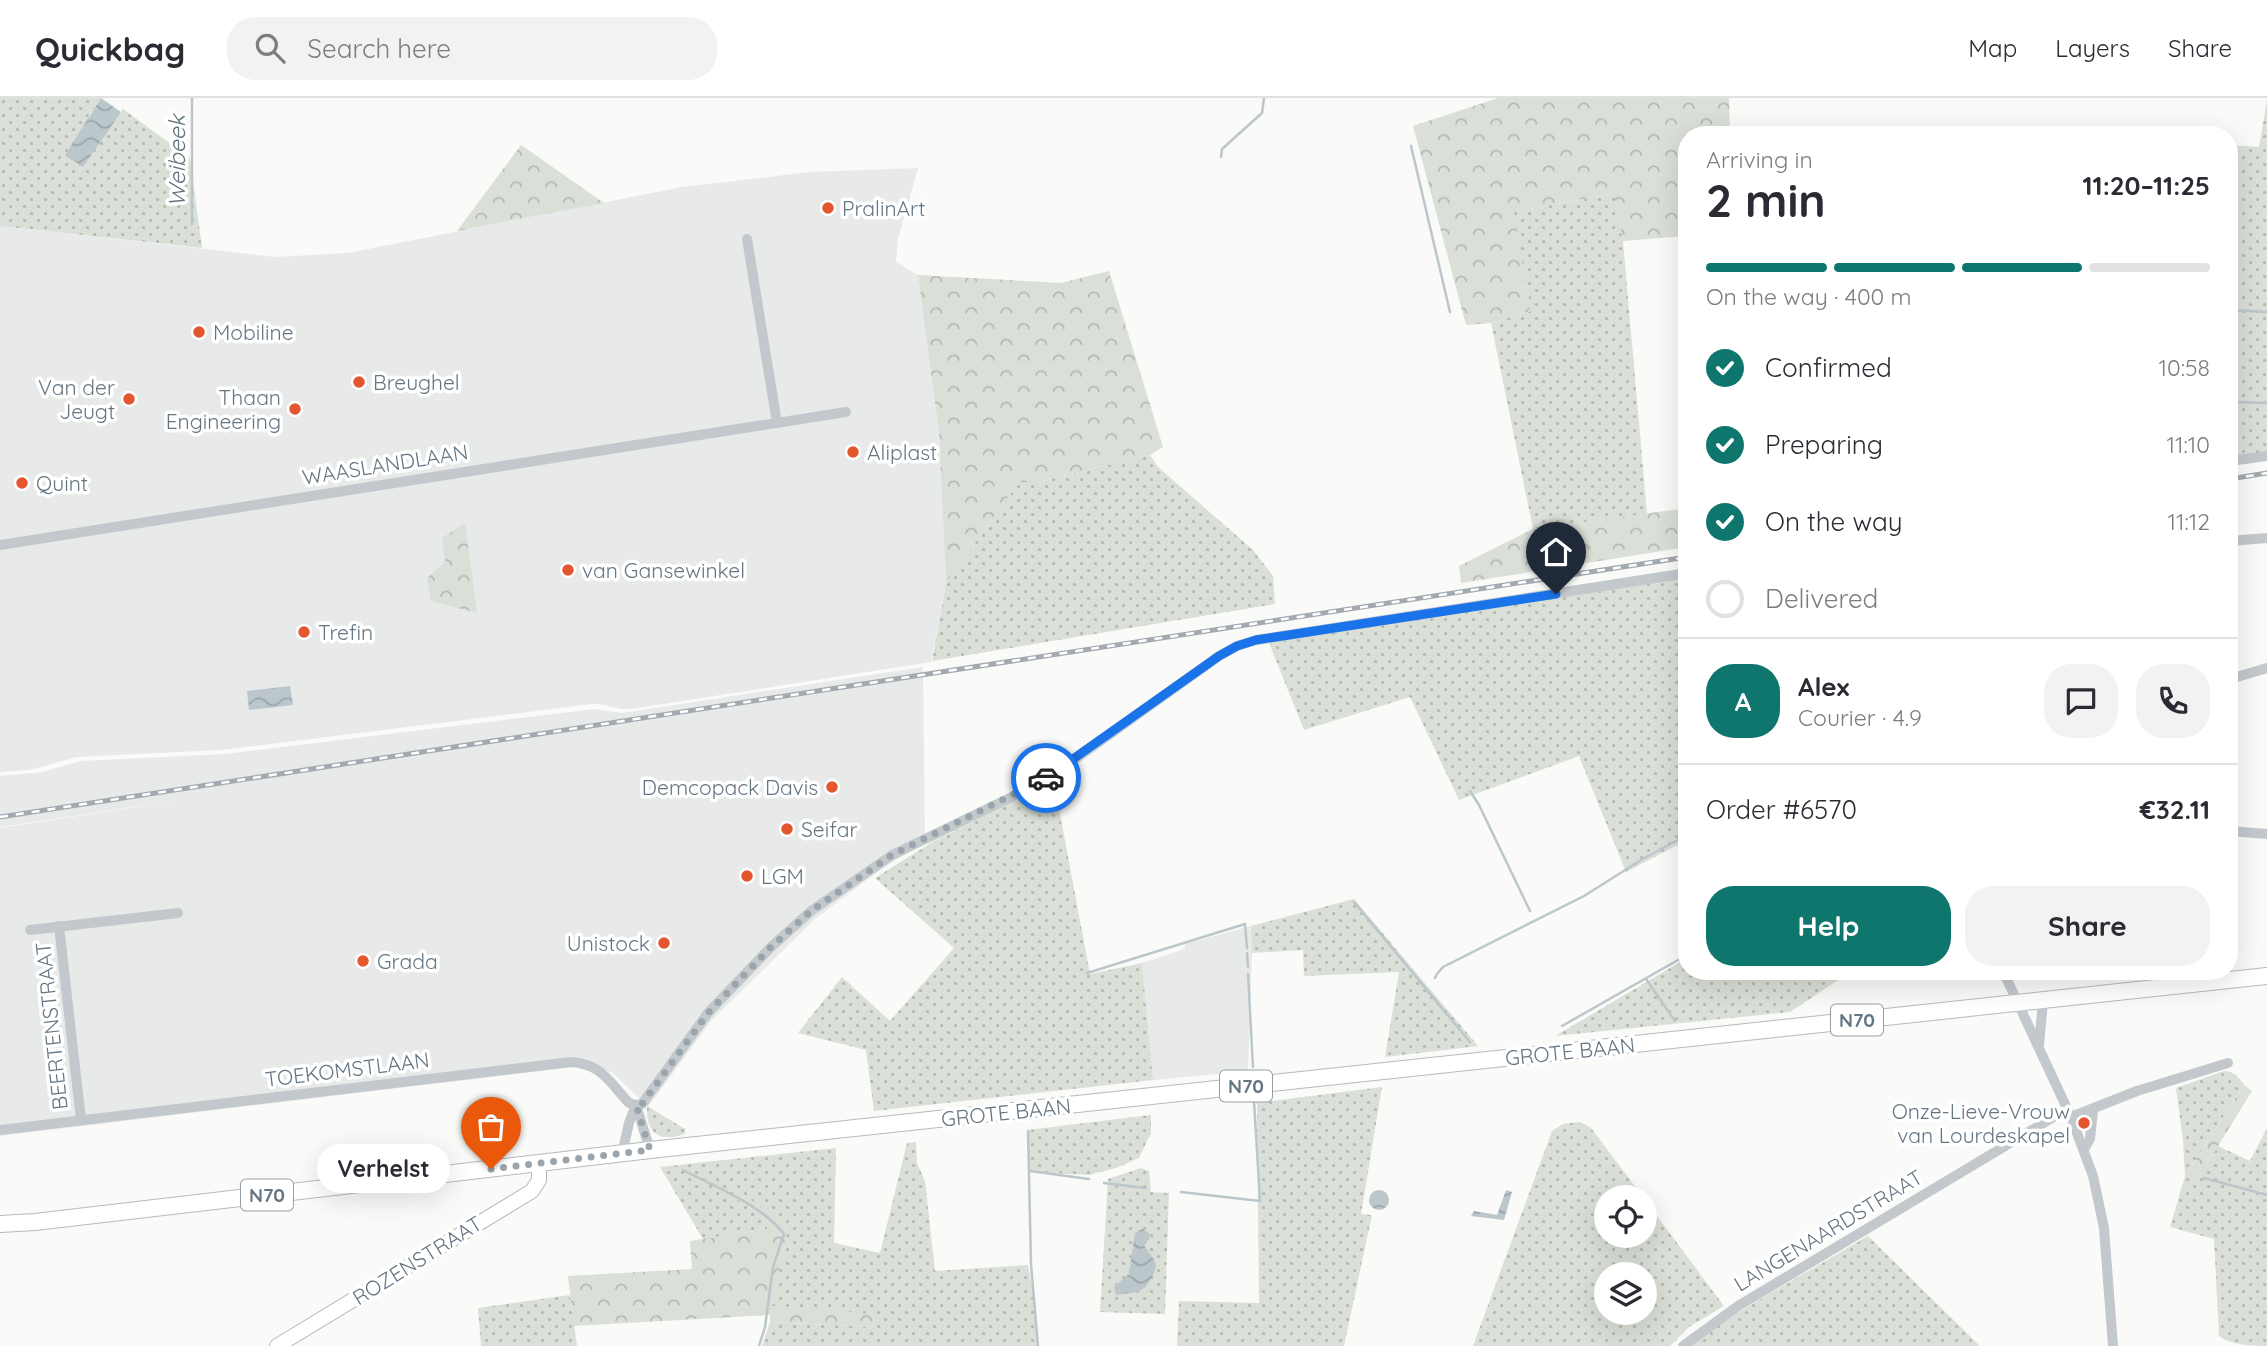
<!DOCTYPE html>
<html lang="en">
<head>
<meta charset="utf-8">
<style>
  body { margin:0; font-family:Quicksand,sans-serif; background:#f2f2f3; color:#2b2b33; height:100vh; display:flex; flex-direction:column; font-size:26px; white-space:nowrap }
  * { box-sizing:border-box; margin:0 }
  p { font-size:23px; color:#7c7c81 }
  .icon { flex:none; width:38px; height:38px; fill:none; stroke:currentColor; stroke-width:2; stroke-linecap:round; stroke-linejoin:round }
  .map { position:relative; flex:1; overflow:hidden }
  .sheet { position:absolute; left:1678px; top:28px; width:560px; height:854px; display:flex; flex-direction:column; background:#fff; border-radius:28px; box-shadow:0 7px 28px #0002 }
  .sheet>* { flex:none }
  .tools { position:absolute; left:1594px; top:1087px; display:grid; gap:14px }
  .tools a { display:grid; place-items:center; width:63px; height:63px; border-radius:50%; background:#fff; box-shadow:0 7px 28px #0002; font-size:35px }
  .pin { position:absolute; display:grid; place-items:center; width:60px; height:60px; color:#fff; margin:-72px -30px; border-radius:50% 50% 50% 0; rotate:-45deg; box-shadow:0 0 7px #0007 }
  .pin .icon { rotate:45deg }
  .courier { position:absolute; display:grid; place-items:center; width:70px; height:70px; margin:-35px; border:5px solid #1a73e8; border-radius:50%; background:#fff; color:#222; box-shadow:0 2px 9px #0007 }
  .bubble { position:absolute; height:49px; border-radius:24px; background:#fff; box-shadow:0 7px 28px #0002; font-size:23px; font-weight:700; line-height:49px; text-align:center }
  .head em { font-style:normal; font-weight:700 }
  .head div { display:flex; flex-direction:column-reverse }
  .head { display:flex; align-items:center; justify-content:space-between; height:119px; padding:0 28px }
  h1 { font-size:46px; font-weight:700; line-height:52px }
  .bar { display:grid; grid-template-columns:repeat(4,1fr); gap:10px 7px; align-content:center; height:84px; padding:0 28px }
  .bar i { height:9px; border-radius:5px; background:#e1e1e2 }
  .bar .active { background:#0f766e }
  .bar p { grid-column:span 4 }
  .line { display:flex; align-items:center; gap:18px; padding:0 28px; border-top:2px solid #e1e1e2 }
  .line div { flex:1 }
  .round { display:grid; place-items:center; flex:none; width:74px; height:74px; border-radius:28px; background:#f2f2f3 }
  ol { padding:0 28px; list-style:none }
  li { display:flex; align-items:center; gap:21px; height:77px }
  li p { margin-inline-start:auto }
  li .icon { padding:7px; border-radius:50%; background:#0f766e; color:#fff; stroke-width:4 }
  li:last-child { color:#7c7c81 }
  li i { width:38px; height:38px; border:4px solid #e1e1e2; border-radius:50% }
  .button { display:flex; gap:14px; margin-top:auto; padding:14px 28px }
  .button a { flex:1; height:80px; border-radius:28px; background:#0f766e; color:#fff; font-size:28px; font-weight:700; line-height:80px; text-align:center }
  .button a+a { background:#f2f2f3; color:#2b2b33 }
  header { display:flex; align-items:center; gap:42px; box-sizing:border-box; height:98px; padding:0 35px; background:#fff; border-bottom:2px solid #e1e1e2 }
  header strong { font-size:33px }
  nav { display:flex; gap:38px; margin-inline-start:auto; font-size:24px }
  .search { width:490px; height:63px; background:#f2f2f3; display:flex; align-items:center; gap:18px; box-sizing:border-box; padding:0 24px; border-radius:28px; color:#7c7c81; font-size:26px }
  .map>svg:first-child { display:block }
</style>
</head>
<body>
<header>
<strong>Quickbag</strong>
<div class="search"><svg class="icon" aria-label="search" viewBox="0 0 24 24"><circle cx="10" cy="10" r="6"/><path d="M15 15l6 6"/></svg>Search here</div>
<nav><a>Map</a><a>Layers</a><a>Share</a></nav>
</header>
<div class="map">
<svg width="2267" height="1248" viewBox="0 0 2267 1248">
  <defs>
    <pattern id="grass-dots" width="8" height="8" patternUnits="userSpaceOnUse" patternTransform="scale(1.75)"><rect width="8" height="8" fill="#dadfd7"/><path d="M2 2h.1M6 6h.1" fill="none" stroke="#b4b9b4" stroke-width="1.8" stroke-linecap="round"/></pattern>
    <pattern id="forest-crowns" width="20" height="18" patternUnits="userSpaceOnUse" patternTransform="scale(1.75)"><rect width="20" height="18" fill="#dadfd7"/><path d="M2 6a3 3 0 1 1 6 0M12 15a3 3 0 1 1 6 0" fill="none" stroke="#b4b9b4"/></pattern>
    <pattern id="water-waves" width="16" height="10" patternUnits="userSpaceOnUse" patternTransform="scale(1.75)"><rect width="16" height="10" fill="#bbc7cb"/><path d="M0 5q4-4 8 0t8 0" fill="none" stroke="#9ca6aa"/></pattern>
  </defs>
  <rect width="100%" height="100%" fill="#fafaf8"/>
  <g fill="#e8e9e9">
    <polygon points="918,70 898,141 896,164 918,177 939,335 946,485 931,564 631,611 621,611 599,606 592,606 221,652 76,659 30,672 0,674 0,128 275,159 348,155 682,89 810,74"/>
    <polygon points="923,569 925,743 876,775 815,821 712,922 648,1009 612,974 584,968 0,1038 0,730 201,699 0,729 0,678 43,674 80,663 225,656 594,611 622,615"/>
    <polygon points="1251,828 1252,855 1248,973 1153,982 1142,865 1185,851 1185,846"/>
  </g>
  <g fill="url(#grass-dots)" fill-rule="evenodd">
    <polygon points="0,0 101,0 88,19 121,14 123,11 190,60 202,150 0,128"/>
    <polygon points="2267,2 2267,354 2230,359 2230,47 2259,49"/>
    <polygon points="1615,95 1623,143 1647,416 1533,431 1491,225 1531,213 1513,114"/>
    <polygon points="1150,357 1158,369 1253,452 1273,478 1275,506 932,563 946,485 1019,384 1038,384"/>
    <polygon points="1687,479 1687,742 1626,774 1579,658 1459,702 1410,599 1304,632 1269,545"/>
    <polygon points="1054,684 1090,876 1142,865 1153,982 874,1013 866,952 798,935 842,879 890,923 954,850 875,780 934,743"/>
    <polygon points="1354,801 1478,948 1385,959 1399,874 1304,878 1303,852 1252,855 1251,828"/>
    <polygon points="1687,860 1687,873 1852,873 1790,914 1555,938"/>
    <path d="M2224,973C2233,973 2239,979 2244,987L2185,1078L2197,1082L2218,1048L2250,1063L2267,1030V1248C2252,1248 2230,1247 2219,1238L2214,1141L2170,1129L2185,1078L2183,1042L2176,990Z"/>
    <polygon points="1382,989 1361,1116 1372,1117 1344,1248 1177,1248 1179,1203 1259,1205 1257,1005"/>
    <path d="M647,1008L685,1031V1036C660,1044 646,1037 647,1008Z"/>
    <polygon points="1151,1017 1151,1035 1139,1060 1116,1070 1089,1077 1029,1074 1027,1032"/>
    <path d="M1580,1024L1591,1030L1643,1099H1606V1138H1645V1102L1724,1208L1689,1229L1670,1248H1473L1552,1033L1563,1026ZM1606,1176H1645V1214H1606Z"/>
    <polygon points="916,1044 917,1065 925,1083 935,1173 1028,1167 1036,1212 1038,1248 762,1248 770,1224 873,1229 874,1217 772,1208 788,1129 734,1100 770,1122 767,1131 703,1141 660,1069 836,1050 834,1145 880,1155 907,1045"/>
    <polygon points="1141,1070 1149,1073 1151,1094 1169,1095 1165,1216 1100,1214 1108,1081"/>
    <polygon points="1868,1138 1980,1248 1690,1248 1735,1216"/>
    <polygon points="570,1197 577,1248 481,1248 478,1210"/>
  </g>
  <g fill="url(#forest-crowns)">
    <polygon points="1498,0 1729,0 1730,37 1687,37 1687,138 1623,143 1614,95 1514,114 1531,213 1491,225 1466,227 1413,28"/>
    <polygon points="521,47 604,105 457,133"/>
    <polygon points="1109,173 1163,349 1150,357 1038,384 1019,384 946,485 939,335 918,177 1061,185"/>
    <polygon points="1687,410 1687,449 1461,485 1459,468 1533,431"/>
    <polygon points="465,425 477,515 431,503 427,480 445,464 442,440"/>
    <polygon points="2244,987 2252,993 2197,1082 2185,1078"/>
    <polygon points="737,1091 788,1130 772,1208 874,1216 873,1229 770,1224 770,1217 574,1228 568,1178 692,1171 690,1143 767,1131 769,1122 733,1099"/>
  </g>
  <g fill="url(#water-waves)">
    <polygon points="101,0 121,14 83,69 65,57"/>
    <polygon points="290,588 293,607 249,612 247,593"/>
    <circle cx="1379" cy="1102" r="10"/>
    <polygon points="1506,1092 1512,1094 1504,1122 1471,1118 1474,1113 1497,1117"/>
    <path d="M1142,1131L1149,1135L1150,1140L1144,1147C1147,1153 1155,1160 1156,1167C1156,1170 1154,1174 1153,1177C1143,1198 1136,1193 1116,1197L1114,1189L1129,1176L1135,1135Z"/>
  </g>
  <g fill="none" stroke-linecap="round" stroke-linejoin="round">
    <g stroke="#bbc7cb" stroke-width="2.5">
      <polyline points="192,0 192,126"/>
      <polyline points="1411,48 1450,214"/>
      <polyline points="1221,59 1222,51 1262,15 1264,0"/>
      <polyline points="2230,212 2267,214"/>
      <polyline points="2230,304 2267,305"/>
      <polyline points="1470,693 1479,707 1530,813"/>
      <polyline points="1354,804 1470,944"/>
      <polyline points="1247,855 1248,869"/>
      <polyline points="1087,875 1245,826 1247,850"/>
      <polyline points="1248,876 1253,969"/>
      <polyline points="1435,880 1437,876 1443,869 1584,798 1641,762 1687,737"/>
      <polyline points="1646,881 1675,923"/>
      <polyline points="1562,928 1678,862"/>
      <polyline points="1028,1033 1031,1166 1038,1248"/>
      <path d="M683,1072C715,1089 762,1107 784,1136L773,1169L765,1229L759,1248"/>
      <polyline points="1030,1073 1089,1081"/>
      <polyline points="2204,1080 2267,1097"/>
      <polyline points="1104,1085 1146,1090"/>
      <polyline points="1181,1094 1260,1103 1254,1003"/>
    </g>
    <defs>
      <polyline id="secondary" points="277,1248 532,1093 539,1082 539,1065"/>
      <polyline id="primary" points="0,1126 35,1124 650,1052 2267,878"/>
    </defs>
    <use href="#secondary" stroke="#b3babf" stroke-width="16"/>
    <use href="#primary" stroke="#b5babe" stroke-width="18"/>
    <g stroke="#c3c8cc" stroke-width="10">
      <polyline points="747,141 777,325"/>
      <polyline points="2230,363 2267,358"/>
      <polyline points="2230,443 2267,440"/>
      <polyline points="0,447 846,314"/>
      <polyline points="2230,581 2267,570"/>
      <polyline points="2230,733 2267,736"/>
      <polyline points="59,828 81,1022"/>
      <polyline points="30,832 178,815"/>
      <polyline points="2003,873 2071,1019 2093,1078 2104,1130 2113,1248"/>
      <polyline points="2039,947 2043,903"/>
      <polyline points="636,1007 642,1006 708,915 770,850 811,813 892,757 1008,701 1060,672 1219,558 1237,548 1256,542 1687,475"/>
      <polyline points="2071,1019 2137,993 2228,965"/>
      <path d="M0,1032L571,964C602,966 609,984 629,1005L636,1007L650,1052"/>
      <polyline points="2084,1051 2090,1041 2093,1012"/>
      <polyline points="622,1056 629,1025 636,1007"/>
      <polyline points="1683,1248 1738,1208 2067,1011"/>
    </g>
    <use href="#secondary" stroke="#fff" stroke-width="14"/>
    <use href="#primary" stroke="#fff" stroke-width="16"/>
    <defs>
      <g id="rail">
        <polyline points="2230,381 2267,375"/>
        <polyline points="0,719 1687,459"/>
      </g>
    </defs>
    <use href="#rail" stroke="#a2aab0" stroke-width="5"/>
    <use href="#rail" stroke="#fff" stroke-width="2.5" stroke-dasharray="8" stroke-linecap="butt"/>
  </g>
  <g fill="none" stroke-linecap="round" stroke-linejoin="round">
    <polyline stroke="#99a4ac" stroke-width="7" stroke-dasharray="0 12.6" points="491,1071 650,1052 636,1007 642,1006 708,915 770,850 811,813 892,757 1046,680"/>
    <polyline stroke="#1a73e8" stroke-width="9" points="1046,680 1219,558 1237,548 1256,542 1556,496"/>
  </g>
  <g fill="#e4572e" stroke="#fff" stroke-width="2.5">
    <circle cx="828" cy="110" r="7"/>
    <circle cx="199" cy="234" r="7"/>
    <circle cx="359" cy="284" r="7"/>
    <circle cx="129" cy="301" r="7"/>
    <circle cx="295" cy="311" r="7"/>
    <circle cx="853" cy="354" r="7"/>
    <circle cx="22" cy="385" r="7"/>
    <circle cx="568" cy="472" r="7"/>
    <circle cx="304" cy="534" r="7"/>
    <circle cx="832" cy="689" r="7"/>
    <circle cx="787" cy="731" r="7"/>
    <circle cx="747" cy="778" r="7"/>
    <circle cx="664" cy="845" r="7"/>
    <circle cx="363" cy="863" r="7"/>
    <circle cx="2084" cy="1025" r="7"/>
  </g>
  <g text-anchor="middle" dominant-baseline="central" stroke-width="7" stroke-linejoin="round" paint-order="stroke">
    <g fill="#fff" stroke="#939fa8" stroke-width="2">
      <rect x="1831" y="906.5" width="52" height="31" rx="5"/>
      <rect x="1220" y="972.5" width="52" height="31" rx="5"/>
      <rect x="241" y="1081.5" width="52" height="31" rx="5"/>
    </g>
    <g font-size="19" font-weight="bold" fill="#657683">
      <text x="1857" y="922">N70</text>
      <text x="1246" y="988">N70</text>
      <text x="267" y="1097">N70</text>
    </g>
    <g font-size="21" fill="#657683" stroke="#fff" text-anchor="start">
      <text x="842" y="110">PralinArt</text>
      <text x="213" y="234">Mobiline</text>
      <text x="373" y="284">Breughel</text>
      <text x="115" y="289" text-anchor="end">Van der<tspan x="115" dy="24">Jeugt</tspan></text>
      <text x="281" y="299" text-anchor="end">Thaan<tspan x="281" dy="24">Engineering</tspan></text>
      <text x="867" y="354">Aliplast</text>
      <text x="36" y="385">Quint</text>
      <text x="582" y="472">van Gansewinkel</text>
      <text x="318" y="534">Trefin</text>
      <text x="818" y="689" text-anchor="end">Demcopack Davis</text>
      <text x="801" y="731">Seifar</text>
      <text x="761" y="778">LGM</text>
      <text x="650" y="845" text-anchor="end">Unistock</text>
      <text x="377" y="863">Grada</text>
      <text x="2070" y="1013" text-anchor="end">Onze-Lieve-Vrouw<tspan x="2070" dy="24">van Lourdeskapel</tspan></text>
    </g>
    <g font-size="21" fill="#657683" stroke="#fff">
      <text transform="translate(385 366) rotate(-9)">WAASLANDLAAN</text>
      <text transform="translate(51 928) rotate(-96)">BEERTENSTRAAT</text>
      <text transform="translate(1570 953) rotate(-6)">GROTE BAAN</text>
      <text transform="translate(347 971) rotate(-7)">TOEKOMSTLAAN</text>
      <text transform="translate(1006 1014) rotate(-6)">GROTE BAAN</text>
      <text transform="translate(1828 1132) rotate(-31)">LANGENAARDSTRAAT</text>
      <text transform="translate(417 1162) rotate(-32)">ROZENSTRAAT</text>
    </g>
    <g font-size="23" font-style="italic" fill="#60757c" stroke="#fff">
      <text transform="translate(176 63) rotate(-90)">Weibeek</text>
    </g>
  </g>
</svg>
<div class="tools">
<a><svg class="icon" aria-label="locate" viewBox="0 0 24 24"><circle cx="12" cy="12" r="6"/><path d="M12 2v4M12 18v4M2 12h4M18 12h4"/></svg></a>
<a><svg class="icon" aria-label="layers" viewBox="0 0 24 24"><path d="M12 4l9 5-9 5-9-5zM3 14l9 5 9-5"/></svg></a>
</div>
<div class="pin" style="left:491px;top:1071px;background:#ea580c"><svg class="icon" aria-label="bag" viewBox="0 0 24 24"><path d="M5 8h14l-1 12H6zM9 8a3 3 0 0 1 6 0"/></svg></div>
<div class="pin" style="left:1556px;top:496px;background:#1f2937"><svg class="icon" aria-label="home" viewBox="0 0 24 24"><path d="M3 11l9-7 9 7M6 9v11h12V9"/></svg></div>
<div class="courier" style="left:1046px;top:680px"><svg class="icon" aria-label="car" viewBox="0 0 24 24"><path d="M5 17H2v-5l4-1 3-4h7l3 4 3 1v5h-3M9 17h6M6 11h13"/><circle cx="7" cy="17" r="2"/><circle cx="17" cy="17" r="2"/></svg></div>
<div class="bubble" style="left:317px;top:1046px;width:133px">Verhelst</div>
<section class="sheet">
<div class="head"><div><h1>2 min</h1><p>Arriving in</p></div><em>11:20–11:25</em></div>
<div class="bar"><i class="active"></i><i class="active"></i><i class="active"></i><i></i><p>On the way · 400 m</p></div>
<ol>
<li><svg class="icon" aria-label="check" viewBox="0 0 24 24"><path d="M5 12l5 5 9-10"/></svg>Confirmed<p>10:58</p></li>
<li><svg class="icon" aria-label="check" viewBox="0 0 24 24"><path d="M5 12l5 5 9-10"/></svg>Preparing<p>11:10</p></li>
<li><svg class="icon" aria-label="check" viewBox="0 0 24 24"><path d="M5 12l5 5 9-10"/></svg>On the way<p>11:12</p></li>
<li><i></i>Delivered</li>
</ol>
<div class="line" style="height:126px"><b class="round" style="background:#0f766e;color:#fff">A</b><div><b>Alex</b><p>Courier · 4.9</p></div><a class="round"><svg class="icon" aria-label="chat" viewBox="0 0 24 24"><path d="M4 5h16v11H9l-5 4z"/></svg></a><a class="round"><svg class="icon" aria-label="phone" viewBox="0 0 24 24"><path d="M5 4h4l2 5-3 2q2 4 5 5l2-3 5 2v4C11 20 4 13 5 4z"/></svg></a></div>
<div class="line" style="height:91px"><div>Order #6570</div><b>€32.11</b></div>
<div class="button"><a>Help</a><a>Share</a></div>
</section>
</div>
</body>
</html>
